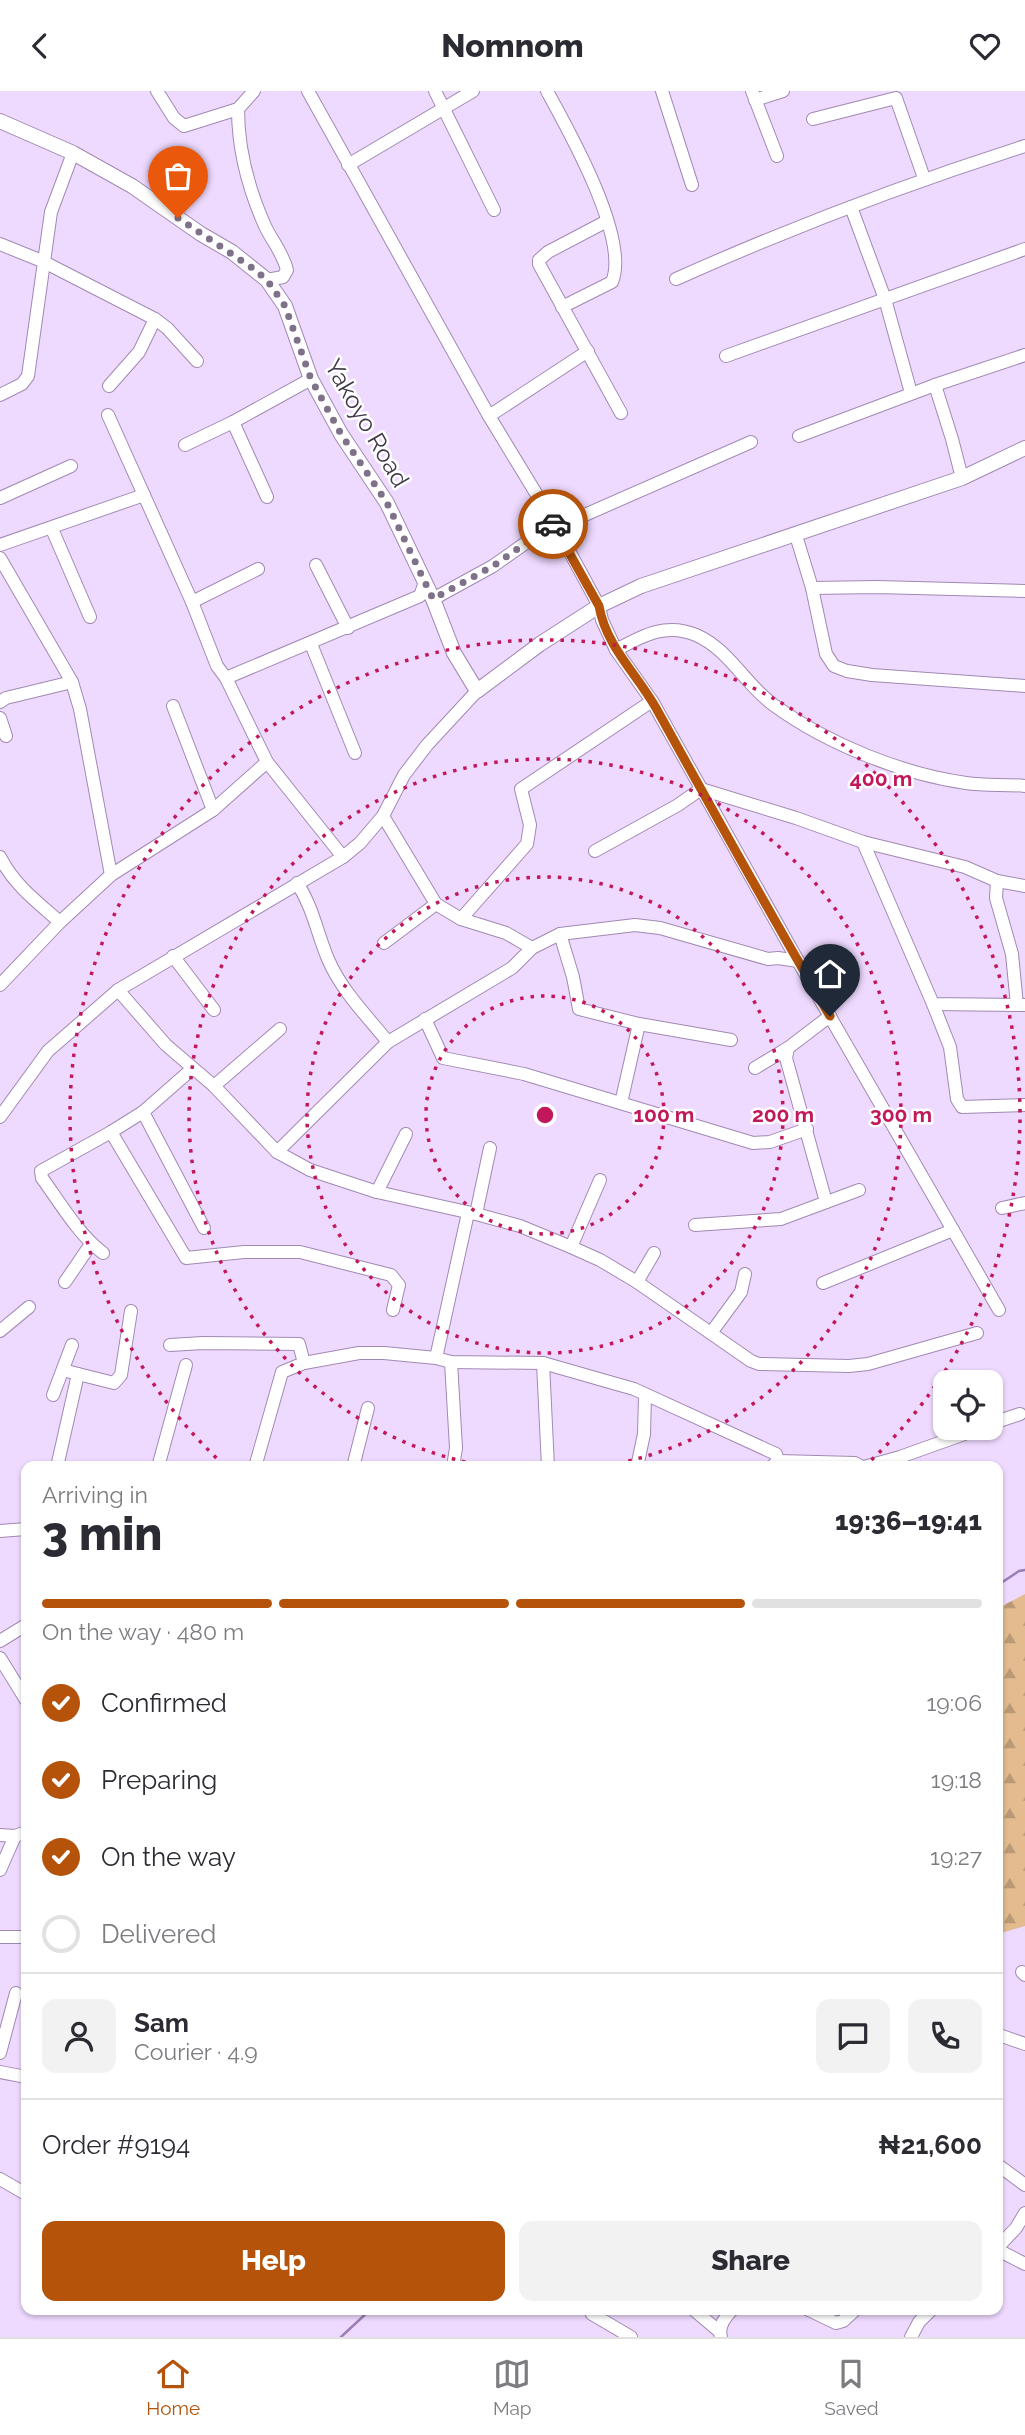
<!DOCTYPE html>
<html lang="en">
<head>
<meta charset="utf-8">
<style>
  body { margin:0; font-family:Raleway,sans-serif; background:#f2f2f3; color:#2b2b33; height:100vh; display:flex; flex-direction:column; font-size:26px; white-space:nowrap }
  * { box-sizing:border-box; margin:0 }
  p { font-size:23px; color:#7c7c81 }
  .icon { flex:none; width:38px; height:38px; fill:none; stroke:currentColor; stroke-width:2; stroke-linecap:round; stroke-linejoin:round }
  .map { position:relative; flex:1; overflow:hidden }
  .drawer { position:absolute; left:21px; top:1370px; width:982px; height:854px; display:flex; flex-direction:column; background:#fff; border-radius:14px; box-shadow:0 2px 5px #0004 }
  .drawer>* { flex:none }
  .fabs { position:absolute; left:933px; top:1279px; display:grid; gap:14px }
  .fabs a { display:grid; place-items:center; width:70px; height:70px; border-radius:14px; background:#fff; box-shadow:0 2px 5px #0004; font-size:35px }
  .pin { position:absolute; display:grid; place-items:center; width:60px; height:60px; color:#fff; margin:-72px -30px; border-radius:50% 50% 50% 0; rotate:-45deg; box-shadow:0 0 7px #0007 }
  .pin .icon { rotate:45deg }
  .courier { position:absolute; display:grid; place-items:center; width:70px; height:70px; margin:-35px; border:5px solid #b45309; border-radius:50%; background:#fff; color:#222; box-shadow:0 2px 9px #0007 }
  .head em { font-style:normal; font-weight:800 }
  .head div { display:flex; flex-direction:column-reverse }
  .head { display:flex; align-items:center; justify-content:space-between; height:119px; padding:0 21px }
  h1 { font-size:46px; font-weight:800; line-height:52px }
  .bar { display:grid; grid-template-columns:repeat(4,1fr); gap:10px 7px; align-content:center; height:84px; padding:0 21px }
  .bar i { height:9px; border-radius:5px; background:#e1e1e2 }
  .bar .active { background:#b45309 }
  .bar p { grid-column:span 4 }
  .line { display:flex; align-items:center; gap:18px; padding:0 21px; border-top:2px solid #e1e1e2 }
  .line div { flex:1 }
  .round { display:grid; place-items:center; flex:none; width:74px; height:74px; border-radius:14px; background:#f2f2f3 }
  ol { padding:0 21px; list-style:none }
  li { display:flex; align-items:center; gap:21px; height:77px }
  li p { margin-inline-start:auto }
  li .icon { padding:7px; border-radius:50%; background:#b45309; color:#fff; stroke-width:4 }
  li:last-child { color:#7c7c81 }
  li i { width:38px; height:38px; border:4px solid #e1e1e2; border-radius:50% }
  .action { display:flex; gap:14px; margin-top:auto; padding:14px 21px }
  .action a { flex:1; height:80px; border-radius:14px; background:#b45309; color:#fff; font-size:28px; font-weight:800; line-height:80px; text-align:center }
  .action a+a { background:#f2f2f3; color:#2b2b33 }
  header { display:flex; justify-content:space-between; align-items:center; height:91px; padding:0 21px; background:#fff; font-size:32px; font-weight:800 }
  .tabs { display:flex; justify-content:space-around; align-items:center; height:98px; border-top:2px solid #e1e1e2; background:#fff; font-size:19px; color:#7c7c81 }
  .tabs a { display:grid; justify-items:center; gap:4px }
  .tabs .active { color:#b45309 }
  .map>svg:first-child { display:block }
</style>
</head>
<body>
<header><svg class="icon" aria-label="back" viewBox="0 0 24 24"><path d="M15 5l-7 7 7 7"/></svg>Nomnom<svg class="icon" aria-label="heart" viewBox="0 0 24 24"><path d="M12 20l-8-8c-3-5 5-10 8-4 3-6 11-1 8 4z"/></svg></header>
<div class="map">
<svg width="1025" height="2246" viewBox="0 0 1025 2246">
  <defs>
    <pattern id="forest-firs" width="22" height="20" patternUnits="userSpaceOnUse" patternTransform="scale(1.75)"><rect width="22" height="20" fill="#e3bb8e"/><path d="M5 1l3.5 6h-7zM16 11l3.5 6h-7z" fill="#ba9976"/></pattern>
  </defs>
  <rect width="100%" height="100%" fill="#efdaff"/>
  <polygon fill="url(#forest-firs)" points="1025,1503 1025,1835 998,1843 998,1517"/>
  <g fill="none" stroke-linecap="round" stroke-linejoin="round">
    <g stroke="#9d7db5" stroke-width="2.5">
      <polyline points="998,1494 1019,1480 1025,1479"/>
      <polyline points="341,2246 370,2219"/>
    </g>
    <defs>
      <g id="minor">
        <polyline points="157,0 174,27 184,35 238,18 254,0"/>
        <polyline points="308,0 489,325 554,432 599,515 602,529 616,559 652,610 798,870 999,1219"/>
        <polyline points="435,0 494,119"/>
        <path d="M547,0C569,40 630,148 612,191L562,216"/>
        <polyline points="662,0 692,94"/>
        <polyline points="752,0 777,65"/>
        <polyline points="755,9 783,0"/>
        <path d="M238,18C238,58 248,97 265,135C272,150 283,162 287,179L283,186L267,189"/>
        <polyline points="813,28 896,7 924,87"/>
        <polyline points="348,74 473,0"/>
        <polyline points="851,116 885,208 911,302"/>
        <polyline points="607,130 548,161 539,169 539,173 621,322"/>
        <polyline points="0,153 42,170 155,228 167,237 197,270"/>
        <path d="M676,188C790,137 906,93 1025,55"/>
        <polyline points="726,265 1025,158"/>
        <polyline points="935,294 952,348 962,387"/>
        <polyline points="109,295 139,261 155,228"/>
        <polyline points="0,304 22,293 28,285 51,121 73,62"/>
        <polyline points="108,324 192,511 217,575 226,587 267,671 343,766"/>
        <polyline points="489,325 588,260"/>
        <polyline points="233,331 267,406"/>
        <polyline points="799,345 935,294 1025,264"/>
        <polyline points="185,354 233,331 311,288"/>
        <polyline points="0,407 71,375"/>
        <polyline points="52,438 90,526"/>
        <polyline points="798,451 812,497 826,563 834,575 847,580 872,584 1025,595"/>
        <polyline points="0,454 144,404"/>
        <polyline points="0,467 72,591 80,618 111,784"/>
        <polyline points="316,474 348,537"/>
        <polyline points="812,497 877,496 1025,500"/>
        <polyline points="433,508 493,475 554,432 571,430 751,351"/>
        <polyline points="192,511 258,478"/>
        <polyline points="311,553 355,662"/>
        <path d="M616,559C642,545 666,531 696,544C729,558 746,595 775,615C828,653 902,683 966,692C985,695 1006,693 1025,695"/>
        <polyline points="226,587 420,505 425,491"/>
        <polyline points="0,611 6,607 72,591"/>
        <polyline points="173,615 213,719"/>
        <polyline points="0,627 6,645"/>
        <polyline points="383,725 436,813 461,828 506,842 532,857"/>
        <polyline points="863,751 933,913 1025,914"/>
        <polyline points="595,760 678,714 701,698 796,727 863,751 965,776 997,790 1025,795"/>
        <path d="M0,766C14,794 37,811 60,831"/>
        <polyline points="997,790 996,807 1012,863 1017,914"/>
        <path d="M297,792C313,816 317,842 328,868C341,899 367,925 388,951"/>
        <polyline points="461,828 527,753 530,734 521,698 652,610"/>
        <polyline points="560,843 573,886 579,918 639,933 731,949"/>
        <polyline points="384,852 436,813"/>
        <polyline points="173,865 214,919"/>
        <polyline points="0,894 60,831 111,784 213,719 267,671"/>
        <polyline points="118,899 166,954 214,995 277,1061 310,1079 377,1101 476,1123 520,1135 571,1156 600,1169 637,1191 751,1270 759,1273 849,1275 868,1273 977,1242"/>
        <polyline points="933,913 950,956 957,1008 962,1016 1025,1014"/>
        <polyline points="425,928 443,967 524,983 753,1052 770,1051 807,1038"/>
        <polyline points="788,957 786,967 826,1111"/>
        <polyline points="755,977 788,957 830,925"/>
        <polyline points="214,995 280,938"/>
        <polyline points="621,1012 639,933"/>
        <polyline points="143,1021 204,1137"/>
        <polyline points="0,1026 48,960 118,899 343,766 360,752 383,725 404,684 427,654 477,600"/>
        <polyline points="111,1041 186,1167 244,1161 300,1161 391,1184 399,1194 393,1219"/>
        <polyline points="277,1061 388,951 512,877 532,857 560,843 635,834 660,837 768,868 778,867 798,870"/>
        <polyline points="377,1101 406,1043"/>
        <polyline points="1002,1117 1025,1112"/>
        <polyline points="476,1123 490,1057"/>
        <polyline points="695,1134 781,1128 859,1099"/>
        <polyline points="571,1156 600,1089"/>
        <path d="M103,1162C78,1143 61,1113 42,1087L41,1080L111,1041L143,1021L192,978"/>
        <polyline points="65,1191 91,1153"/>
        <polyline points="637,1191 654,1162"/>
        <polyline points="823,1192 953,1139"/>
        <polyline points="0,1240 29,1216"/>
        <polyline points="711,1242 741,1201 745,1183"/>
        <polyline points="170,1254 203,1252 299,1253 304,1272"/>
        <polyline points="436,1267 468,1122"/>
        <polyline points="451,1271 456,1357 453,1376"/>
        <polyline points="543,1272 548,1376"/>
        <polyline points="78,1283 114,1292 121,1284 131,1220"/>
        <polyline points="53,1304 72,1254"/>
        <polyline points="990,1333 1020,1323"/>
        <polyline points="57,1376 78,1283 63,1279"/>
        <polyline points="158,1376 186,1274"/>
        <polyline points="255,1376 282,1281 304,1272 359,1262 384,1262 436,1267 451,1271 543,1272 634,1298 776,1363 778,1370"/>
        <polyline points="353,1376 368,1317"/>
        <polyline points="637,1376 644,1343 645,1305"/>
        <polyline points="771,1376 778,1370 855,1372 862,1376"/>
        <polyline points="864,1376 900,1366 981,1337"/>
        <polyline points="0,1440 26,1438"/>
        <polyline points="0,1550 26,1534"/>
        <polyline points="0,1567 26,1609"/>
        <polyline points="0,1744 15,1745 26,1741"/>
        <polyline points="0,1779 15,1745"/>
        <polyline points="0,1846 26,1846"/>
        <polyline points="1022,1881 1025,1884"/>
        <polyline points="999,1944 1025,1953"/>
        <polyline points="0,1962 16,1902"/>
        <polyline points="0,1981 26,1986"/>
        <polyline points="998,2074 1025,2094"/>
        <polyline points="0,2088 26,2103"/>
        <polyline points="998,2156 1016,2137 1025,2122"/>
        <polyline points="998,2159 1025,2173"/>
        <polyline points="590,2219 592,2223 631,2246"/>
        <polyline points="694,2219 720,2241"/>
        <polyline points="809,2219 836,2232 843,2230 855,2219"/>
        <path d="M721,2246C718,2236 725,2226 732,2219"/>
        <polyline points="911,2246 919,2231 931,2219"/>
      </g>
      <polyline id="major" points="0,30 73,62 132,95 201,143 232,161 267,189 285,215 311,288 341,343 387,412 433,508 454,562 477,600 540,553 599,515 641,495 962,387 1025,357"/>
    </defs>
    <use href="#minor" stroke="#a189b3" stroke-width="14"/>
    <use href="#major" stroke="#a189b3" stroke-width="16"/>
    <use href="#minor" stroke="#fff" stroke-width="12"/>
    <use href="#major" stroke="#fff" stroke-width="14"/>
  </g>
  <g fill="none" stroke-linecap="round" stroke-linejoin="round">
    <polyline stroke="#7f7189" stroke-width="7" stroke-dasharray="0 12.6" points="178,127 251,176 267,189 285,215 311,288 341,343 387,412 433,508 493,475 553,433"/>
    <path stroke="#b45309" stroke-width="9" d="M553,433L599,515C606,555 636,582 656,617C713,720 770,823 830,925"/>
  </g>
  <g fill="none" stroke="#c2185b" stroke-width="3.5" stroke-dasharray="3.5 7">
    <circle cx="545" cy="1024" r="119"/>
    <circle cx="545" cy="1024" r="238"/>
    <path d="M486 1375A356 356 0 1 1 604 1375"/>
    <path d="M224 1374A475 475 0 1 1 866 1374"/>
  </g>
  <g text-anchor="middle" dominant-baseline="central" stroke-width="5" stroke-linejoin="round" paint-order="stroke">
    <g font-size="24" fill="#42384a" stroke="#fff">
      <text transform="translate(367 332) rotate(60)">Yakoyo Road</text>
    </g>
  </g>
  <circle cx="545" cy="1024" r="10" fill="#c2185b" stroke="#fff" stroke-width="3.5"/>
  <g font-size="21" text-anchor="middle" font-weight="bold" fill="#c2185b" stroke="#fff" stroke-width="5" stroke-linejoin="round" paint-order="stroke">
    <text x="881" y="695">400 m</text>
    <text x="664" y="1031">100 m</text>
    <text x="783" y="1031">200 m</text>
    <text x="901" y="1031">300 m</text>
  </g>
</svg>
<div class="fabs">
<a><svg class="icon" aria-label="locate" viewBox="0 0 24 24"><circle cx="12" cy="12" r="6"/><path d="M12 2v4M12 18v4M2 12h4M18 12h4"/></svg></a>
</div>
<div class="pin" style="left:178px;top:127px;background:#ea580c"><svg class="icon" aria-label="bag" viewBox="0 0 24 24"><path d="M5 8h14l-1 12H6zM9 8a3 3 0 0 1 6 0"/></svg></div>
<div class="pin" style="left:830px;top:925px;background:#1f2937"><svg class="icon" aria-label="home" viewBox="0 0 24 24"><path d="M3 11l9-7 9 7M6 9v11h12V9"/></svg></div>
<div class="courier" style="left:553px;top:433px"><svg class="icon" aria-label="car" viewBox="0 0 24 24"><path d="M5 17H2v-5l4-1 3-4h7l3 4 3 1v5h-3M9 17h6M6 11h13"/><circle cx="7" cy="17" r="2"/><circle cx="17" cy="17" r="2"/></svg></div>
<section class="drawer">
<div class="head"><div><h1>3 min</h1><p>Arriving in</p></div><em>19:36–19:41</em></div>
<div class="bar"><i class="active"></i><i class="active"></i><i class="active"></i><i></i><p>On the way · 480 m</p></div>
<ol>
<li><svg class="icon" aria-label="check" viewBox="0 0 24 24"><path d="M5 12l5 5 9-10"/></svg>Confirmed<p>19:06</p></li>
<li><svg class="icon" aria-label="check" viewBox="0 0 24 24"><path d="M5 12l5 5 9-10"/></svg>Preparing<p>19:18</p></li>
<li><svg class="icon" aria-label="check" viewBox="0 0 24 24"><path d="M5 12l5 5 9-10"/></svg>On the way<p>19:27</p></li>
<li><i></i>Delivered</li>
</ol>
<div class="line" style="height:126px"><a class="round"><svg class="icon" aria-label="person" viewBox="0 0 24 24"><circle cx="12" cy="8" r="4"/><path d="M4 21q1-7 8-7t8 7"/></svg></a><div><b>Sam</b><p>Courier · 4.9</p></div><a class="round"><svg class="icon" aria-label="chat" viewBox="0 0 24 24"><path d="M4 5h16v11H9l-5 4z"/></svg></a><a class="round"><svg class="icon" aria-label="phone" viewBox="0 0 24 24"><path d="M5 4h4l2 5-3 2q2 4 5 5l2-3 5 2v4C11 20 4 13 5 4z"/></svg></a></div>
<div class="line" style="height:91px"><div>Order #9194</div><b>₦21,600</b></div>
<div class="action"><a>Help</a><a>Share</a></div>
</section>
</div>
<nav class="tabs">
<a class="active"><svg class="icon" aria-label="home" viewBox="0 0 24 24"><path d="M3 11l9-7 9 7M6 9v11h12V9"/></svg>Home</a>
<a><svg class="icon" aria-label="map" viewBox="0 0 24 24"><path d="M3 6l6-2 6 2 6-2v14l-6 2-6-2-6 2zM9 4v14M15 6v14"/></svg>Map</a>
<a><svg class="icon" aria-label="saved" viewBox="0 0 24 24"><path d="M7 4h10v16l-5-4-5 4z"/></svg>Saved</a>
</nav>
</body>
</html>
